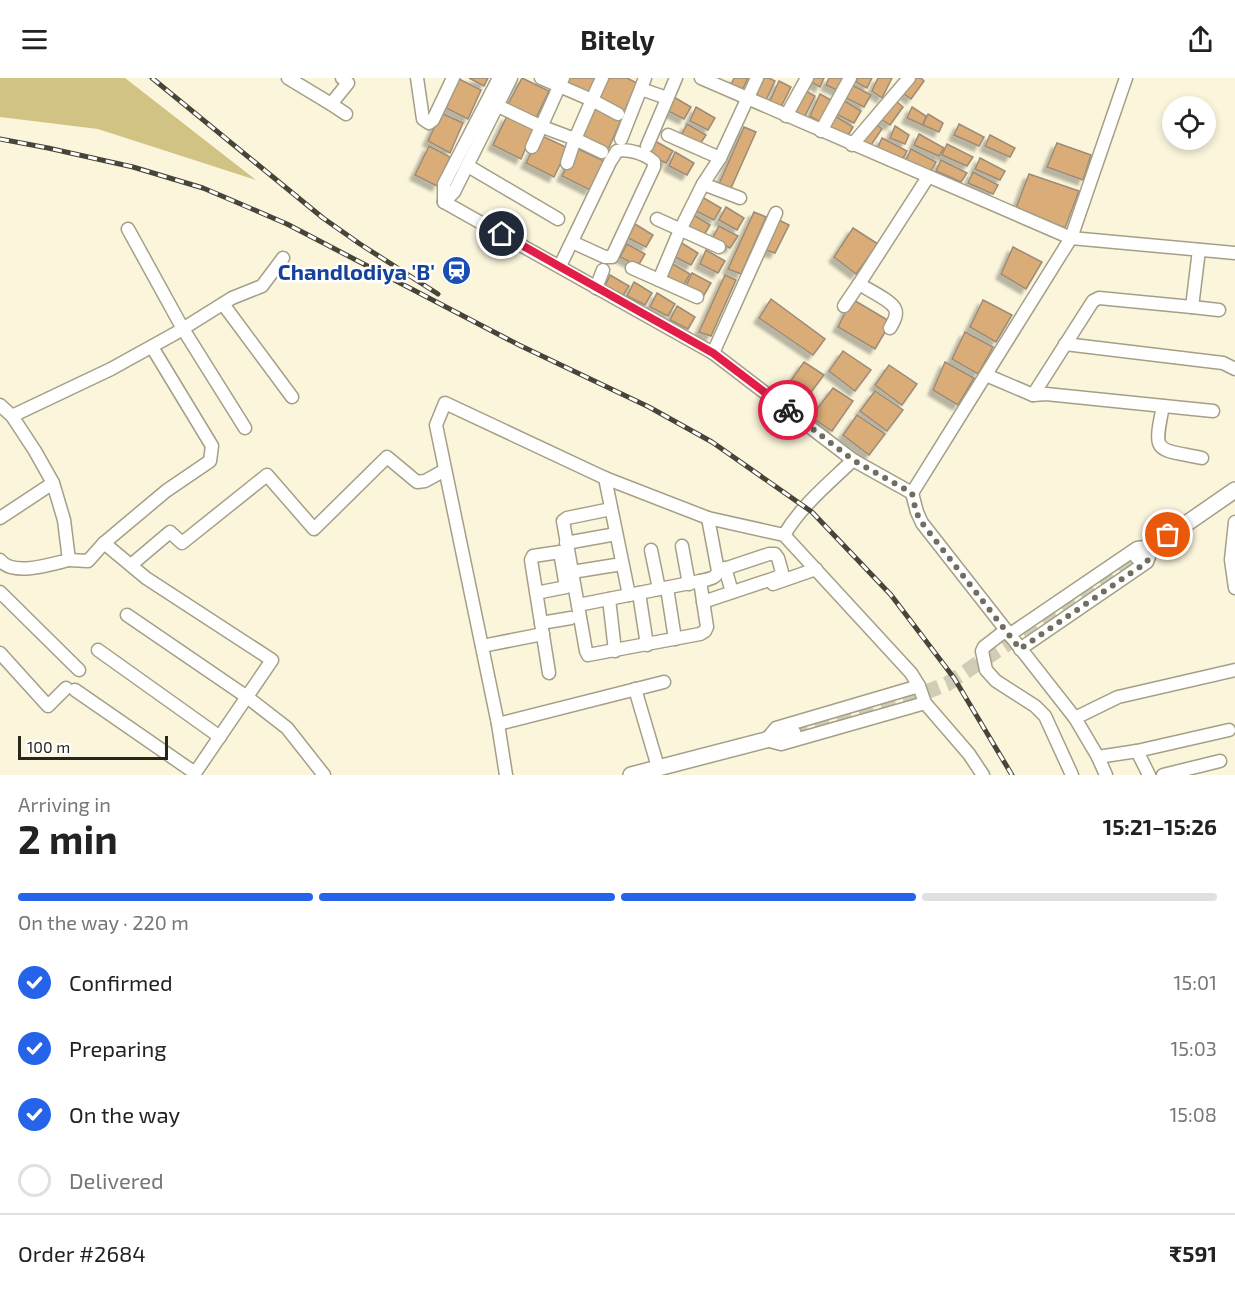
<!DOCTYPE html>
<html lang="en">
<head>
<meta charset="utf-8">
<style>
  body { margin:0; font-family:"Exo 2",sans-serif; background:#f6f6f6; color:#222; height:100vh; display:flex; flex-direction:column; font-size:22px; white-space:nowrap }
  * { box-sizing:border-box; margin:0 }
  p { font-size:20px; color:#767676 }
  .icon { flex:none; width:33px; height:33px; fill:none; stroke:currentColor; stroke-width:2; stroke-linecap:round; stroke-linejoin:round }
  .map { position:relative; height:697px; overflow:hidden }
  .side { display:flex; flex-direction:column; background:#fff; flex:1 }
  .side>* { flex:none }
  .buttons { position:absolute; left:1162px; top:18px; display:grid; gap:12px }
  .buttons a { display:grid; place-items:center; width:54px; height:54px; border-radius:50%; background:#fff; box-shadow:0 3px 9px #0003; font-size:30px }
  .scale { position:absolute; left:18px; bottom:15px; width:150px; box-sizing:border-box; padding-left:6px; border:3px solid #28261c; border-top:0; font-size:16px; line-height:21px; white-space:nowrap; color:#28261c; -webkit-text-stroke:4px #fff; paint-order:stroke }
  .pin { position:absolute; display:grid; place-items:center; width:51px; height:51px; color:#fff; margin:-26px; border:3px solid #fff; border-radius:50%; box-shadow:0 2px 6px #0007 }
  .courier { position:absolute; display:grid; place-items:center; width:60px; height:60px; margin:-30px; border:4px solid #e11d48; border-radius:50%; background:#fff; color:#222; box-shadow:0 2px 8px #0007 }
  .summary em { font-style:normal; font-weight:700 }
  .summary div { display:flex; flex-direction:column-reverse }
  .summary { display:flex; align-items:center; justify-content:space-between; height:102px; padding:0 18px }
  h1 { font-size:39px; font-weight:700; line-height:45px }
  .bar { display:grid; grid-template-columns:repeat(4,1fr); gap:9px 6px; align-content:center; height:72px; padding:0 18px }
  .bar i { height:8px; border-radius:4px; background:#e0e0e0 }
  .bar .selected { background:#2563eb }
  .bar p { grid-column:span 4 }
  .line { display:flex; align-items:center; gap:15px; padding:0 18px; border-top:2px solid #e0e0e0 }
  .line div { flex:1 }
  ol { padding:0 18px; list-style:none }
  li { display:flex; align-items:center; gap:18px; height:66px }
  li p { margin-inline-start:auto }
  li .icon { padding:6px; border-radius:50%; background:#2563eb; color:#fff; stroke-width:4 }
  li:last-child { color:#767676 }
  li i { width:33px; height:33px; border:3px solid #e0e0e0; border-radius:50% }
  header { display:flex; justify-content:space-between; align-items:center; height:78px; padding:0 18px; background:#fff; font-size:27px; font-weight:700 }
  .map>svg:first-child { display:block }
</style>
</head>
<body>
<header><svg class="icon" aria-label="menu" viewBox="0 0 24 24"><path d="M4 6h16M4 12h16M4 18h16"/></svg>Bitely<svg class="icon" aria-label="share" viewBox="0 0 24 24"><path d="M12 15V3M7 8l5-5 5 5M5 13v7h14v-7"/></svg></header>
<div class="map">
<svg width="1235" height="697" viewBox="0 0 1235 697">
  <defs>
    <filter id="shadow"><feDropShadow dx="-5" dy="5" stdDeviation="1.5" flood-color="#0004"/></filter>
  </defs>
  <rect width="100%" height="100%" fill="#faf5db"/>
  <polygon fill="#d1c383" points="0,0 125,0 256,102 98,51 0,39"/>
  <g fill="#daac77" stroke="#9d8b78" stroke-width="1.5" filter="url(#shadow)">
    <polygon points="469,0 488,0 484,8"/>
    <polygon points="522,0 549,13 535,42 507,28"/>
    <polygon points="566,0 598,0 590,18 564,6"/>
    <polygon points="606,0 627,0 637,5 624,34 596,20"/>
    <polygon points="734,0 748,0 741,15 730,9"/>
    <polygon points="762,0 769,0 775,3 764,26 753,19"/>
    <polygon points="810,0 824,0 820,9 809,3"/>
    <polygon points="829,0 846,0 839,13 826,7"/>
    <polygon points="858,0 872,0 867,10 856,4"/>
    <polygon points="878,0 892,0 882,20 872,13"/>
    <polygon points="914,0 921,0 924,3 911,21 903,15"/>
    <polygon points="459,1 481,12 468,41 446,30"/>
    <polygon points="779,3 791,9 780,31 769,25"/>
    <polygon points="852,7 871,17 864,29 846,20"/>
    <polygon points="804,12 815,18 804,40 793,34"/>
    <polygon points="820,16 831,22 820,44 810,38"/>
    <polygon points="672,18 691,29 684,41 666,32"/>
    <polygon points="843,22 861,33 854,45 836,36"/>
    <polygon points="895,22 903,29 890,47 881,41"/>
    <polygon points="696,29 715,40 708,52 690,43"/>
    <polygon points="912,29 926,38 923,47 907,40"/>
    <polygon points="594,30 621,42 608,72 580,58"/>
    <polygon points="441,35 463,45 450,75 428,63"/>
    <polygon points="928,36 943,45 939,54 923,47"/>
    <polygon points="507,38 534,51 521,81 493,67"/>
    <polygon points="835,38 853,49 846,61 828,52"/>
    <polygon points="875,45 882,51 869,70 861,63"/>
    <polygon points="687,46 706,57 698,69 680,60"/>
    <polygon points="959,46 984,59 979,68 954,57"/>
    <polygon points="895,48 909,57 905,66 890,60"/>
    <polygon points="744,49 756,54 731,110 719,106"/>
    <polygon points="919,56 944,70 939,78 914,67"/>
    <polygon points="540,57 568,70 554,99 526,85"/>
    <polygon points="990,57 1015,70 1010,79 985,68"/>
    <polygon points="882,60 907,73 902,82 877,71"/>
    <polygon points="655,63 673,73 666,85 648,76"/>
    <polygon points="1057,65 1091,77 1083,102 1047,89"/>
    <polygon points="947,66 973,79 967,88 942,77"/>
    <polygon points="429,68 450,79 437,108 415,97"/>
    <polygon points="576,70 604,83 590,112 562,98"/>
    <polygon points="911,71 936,84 931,93 906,82"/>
    <polygon points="675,74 694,85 687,97 669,88"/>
    <polygon points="980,80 1005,93 1000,102 975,91"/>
    <polygon points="941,82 967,95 961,104 936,93"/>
    <polygon points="973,94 998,107 993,116 968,105"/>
    <polygon points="1029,96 1079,113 1065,150 1016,130"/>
    <polygon points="702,119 721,130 714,142 696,133"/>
    <polygon points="726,129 744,140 737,152 719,142"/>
    <polygon points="754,134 766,139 741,196 728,191"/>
    <polygon points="692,136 710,147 703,159 685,150"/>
    <polygon points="777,141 789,147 775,175 763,171"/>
    <polygon points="635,146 653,157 646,169 628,160"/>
    <polygon points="719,148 738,158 730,170 712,161"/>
    <polygon points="853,150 878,166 856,196 834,179"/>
    <polygon points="680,164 698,175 691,187 673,178"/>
    <polygon points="627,166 645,176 638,188 620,179"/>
    <polygon points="1013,169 1042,184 1026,211 1001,196"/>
    <polygon points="706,172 725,183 718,195 700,186"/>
    <polygon points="671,185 690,196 683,208 665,198"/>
    <polygon points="692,195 711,205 704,217 686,208"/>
    <polygon points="610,197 629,208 622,219 604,210"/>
    <polygon points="725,197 736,202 711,258 699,254"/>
    <polygon points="634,204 652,215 645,227 627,218"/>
    <polygon points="657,215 675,226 668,238 650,229"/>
    <polygon points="771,221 825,261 813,277 759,240"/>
    <polygon points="852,221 891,244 875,271 838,249"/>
    <polygon points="983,222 1012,237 996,264 970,249"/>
    <polygon points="677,228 695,239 688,251 670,242"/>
    <polygon points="965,254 993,269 978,296 952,281"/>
    <polygon points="843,273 871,292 855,313 829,293"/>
    <polygon points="804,284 824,297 799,330 780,318"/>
    <polygon points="945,284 974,300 958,327 933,312"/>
    <polygon points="889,287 917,306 902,327 875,307"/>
    <polygon points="833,310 853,323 832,353 811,339"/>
    <polygon points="875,313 903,332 887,353 860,333"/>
    <polygon points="857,337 885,356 869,377 843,357"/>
  </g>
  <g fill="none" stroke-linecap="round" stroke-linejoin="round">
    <polyline stroke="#d0ccb5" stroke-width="15" stroke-dasharray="15 8" stroke-linecap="butt" points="793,655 921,616 947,606 1138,479"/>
    <defs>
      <g id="minor">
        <polyline points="288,0 331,26 348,5 342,0"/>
        <polyline points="417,0 423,41 429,45 433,42 453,0"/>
        <polyline points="602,0 592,22 618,36"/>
        <polyline points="701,0 1071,160 1235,175"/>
        <polyline points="641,11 667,20"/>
        <polyline points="331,26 346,36"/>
        <polyline points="498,28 540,48 575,61 592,22 541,0"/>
        <polyline points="786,38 807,0"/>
        <polyline points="821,53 850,0"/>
        <polyline points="668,57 720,80"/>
        <polyline points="621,61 645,0"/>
        <polyline points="852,67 909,0"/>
        <polyline points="647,68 676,0"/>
        <polyline points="532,69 563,0"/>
        <polyline points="567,85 575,61 602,74"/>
        <polyline points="468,88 558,141"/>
        <polyline points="703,106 740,120"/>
        <polyline points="444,124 713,275 853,382 912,415 1071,160 1126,0"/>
        <polyline points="444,124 454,114 511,0"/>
        <polyline points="444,124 444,106 499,0"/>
        <polyline points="657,141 719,169"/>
        <polyline points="128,151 183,251 245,350"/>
        <path d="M560,188C577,153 593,119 610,84L617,73C627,70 646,76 654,84V89L612,179H605L572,164"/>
        <polyline points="632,190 659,202 680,152 703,106 720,80 757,0"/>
        <polyline points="659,202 697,219"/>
        <polyline points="596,210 603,192"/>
        <polyline points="223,226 292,319"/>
        <polyline points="844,228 859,206"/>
        <polyline points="1192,229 1219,232"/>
        <path d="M890,250C893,245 898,237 895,231C892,223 867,211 859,206L928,99"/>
        <polyline points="1065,266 1223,285 1235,291"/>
        <polyline points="713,275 776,135"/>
        <polyline points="986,297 1033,317 1046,316 1213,333"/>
        <polyline points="1033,317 1093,223 1099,220 1192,229 1199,172"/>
        <polyline points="0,327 12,338 111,291 176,255 232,220 262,208 283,180"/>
        <path d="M1163,328C1153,377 1155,370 1202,380"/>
        <polyline points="605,400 629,517"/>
        <polyline points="912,415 917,434 922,445 1075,640 1098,679 1137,673 1229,652"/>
        <path d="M611,431L567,440L563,443L586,573L588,577L700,556L705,553L707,549L700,503C708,501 716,501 718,493L708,440"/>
        <polyline points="0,440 53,405 35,373 12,338"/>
        <polyline points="1235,444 1231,482 1235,510"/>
        <path d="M784,457C802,427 828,406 853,382"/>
        <polyline points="104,465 166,413 210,383 212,368 152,269"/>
        <polyline points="566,465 616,456"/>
        <polyline points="682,468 689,506"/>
        <polyline points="651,472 659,511"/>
        <path d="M0,482C13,499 51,486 69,482L64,442L53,405"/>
        <polyline points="69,482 88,483 104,465 146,500 272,582 195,695 75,612"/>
        <polyline points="131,487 170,454 182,465 267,397 314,451 387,379 417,404 425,403 445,392"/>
        <polyline points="725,490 732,514"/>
        <polyline points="572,494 622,486"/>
        <polyline points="773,506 816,491"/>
        <polyline points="667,510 675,561"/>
        <polyline points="0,514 79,592"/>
        <polyline points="536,515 566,509 560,474 533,478 531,482 549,595"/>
        <polyline points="639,515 647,567"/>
        <polyline points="609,521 615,573"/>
        <polyline points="703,524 778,499 782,494 778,480 775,476 769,476 718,493"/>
        <polyline points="578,527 700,503"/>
        <polyline points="127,537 247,619 287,650 324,697"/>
        <polyline points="541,545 571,540"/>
        <polyline points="1006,552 984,569 982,573 986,592 996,603 1035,628 1045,638 1072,697"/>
        <polyline points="1009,557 1137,470 1153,468 1147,484 1020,571"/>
        <polyline points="482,568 543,556"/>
        <polyline points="98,572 220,659"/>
        <polyline points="0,575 48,628 66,610"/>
        <polyline points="919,608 776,650 766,662 781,666 925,625"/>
        <polyline points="635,611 658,689"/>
        <polyline points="1075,640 1118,619 1235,592"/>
        <polyline points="498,646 664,604"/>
        <polyline points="1137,673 1149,697"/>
        <polyline points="1098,679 1106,697"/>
        <polyline points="506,697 498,646 436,347 445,325 605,400 708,440 784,457 911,595 919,608 925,625 969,676 983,697"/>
        <polyline points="1163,697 1220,683"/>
      </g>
      <g id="tertiary">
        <polyline points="1138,479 1235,412"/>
        <polyline points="631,697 793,655"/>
      </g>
    </defs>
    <use href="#minor" stroke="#a49f87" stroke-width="15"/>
    <use href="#tertiary" stroke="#a49f87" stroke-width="18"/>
    <use href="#minor" stroke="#fff" stroke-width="12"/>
    <use href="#tertiary" stroke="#fff" stroke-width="15"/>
    <defs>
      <g id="rail">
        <polyline points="152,0 323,140 360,166 438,216"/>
        <polyline points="0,61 48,70 133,89 203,110 236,124 287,146 519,267 649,329 712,364 812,434 891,517 954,600 1012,697"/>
      </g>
    </defs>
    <use href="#rail" stroke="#474538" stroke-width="5"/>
    <use href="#rail" stroke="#fff" stroke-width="3" stroke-dasharray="9" stroke-linecap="butt"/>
  </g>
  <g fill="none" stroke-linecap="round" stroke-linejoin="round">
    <polyline stroke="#726e5f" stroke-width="6" stroke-dasharray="0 10.8" points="788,332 853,382 912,415 916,434 922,445 1020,571 1147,484 1153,468 1168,457"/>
    <polyline stroke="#e11d48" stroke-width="8" points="502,156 713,275 788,332"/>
  </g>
  <defs>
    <symbol id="station-disc" viewBox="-11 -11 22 22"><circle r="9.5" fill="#1a4fb4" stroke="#fff"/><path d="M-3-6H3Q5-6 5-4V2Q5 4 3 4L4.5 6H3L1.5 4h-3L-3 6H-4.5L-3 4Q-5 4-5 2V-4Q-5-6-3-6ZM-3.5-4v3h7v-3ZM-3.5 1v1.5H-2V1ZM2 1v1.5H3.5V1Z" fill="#fff"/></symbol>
  </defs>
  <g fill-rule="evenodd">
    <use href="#station-disc" x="440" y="176" width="33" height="33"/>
  </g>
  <g text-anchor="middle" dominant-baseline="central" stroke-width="5" stroke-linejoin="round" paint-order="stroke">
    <g font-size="22" font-weight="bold" fill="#164399" stroke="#fff" text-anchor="end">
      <text x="435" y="193">Chandlodiya 'B'</text>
    </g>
  </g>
</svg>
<div class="buttons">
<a><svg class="icon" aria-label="locate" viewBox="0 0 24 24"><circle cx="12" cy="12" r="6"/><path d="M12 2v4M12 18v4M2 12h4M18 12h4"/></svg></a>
</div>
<div class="scale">100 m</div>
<div class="pin" style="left:1168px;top:457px;background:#ea580c"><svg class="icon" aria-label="bag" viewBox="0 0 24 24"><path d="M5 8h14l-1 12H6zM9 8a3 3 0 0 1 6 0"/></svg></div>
<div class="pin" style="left:502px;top:156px;background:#1f2937"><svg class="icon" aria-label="home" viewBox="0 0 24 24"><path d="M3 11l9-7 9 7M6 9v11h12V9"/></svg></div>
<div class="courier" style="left:788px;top:332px"><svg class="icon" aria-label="bike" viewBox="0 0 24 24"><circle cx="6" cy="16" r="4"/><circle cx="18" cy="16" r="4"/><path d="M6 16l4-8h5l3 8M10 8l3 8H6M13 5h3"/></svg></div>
</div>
<section class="side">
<div class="summary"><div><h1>2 min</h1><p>Arriving in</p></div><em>15:21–15:26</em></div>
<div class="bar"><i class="selected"></i><i class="selected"></i><i class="selected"></i><i></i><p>On the way · 220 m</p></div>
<ol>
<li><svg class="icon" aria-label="check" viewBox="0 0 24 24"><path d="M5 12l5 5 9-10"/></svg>Confirmed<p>15:01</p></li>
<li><svg class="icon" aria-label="check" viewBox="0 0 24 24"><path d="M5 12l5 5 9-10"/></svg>Preparing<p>15:03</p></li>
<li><svg class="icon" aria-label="check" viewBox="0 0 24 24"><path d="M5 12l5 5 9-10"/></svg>On the way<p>15:08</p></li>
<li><i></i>Delivered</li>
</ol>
<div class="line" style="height:78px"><div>Order #2684</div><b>₹591</b></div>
</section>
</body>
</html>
